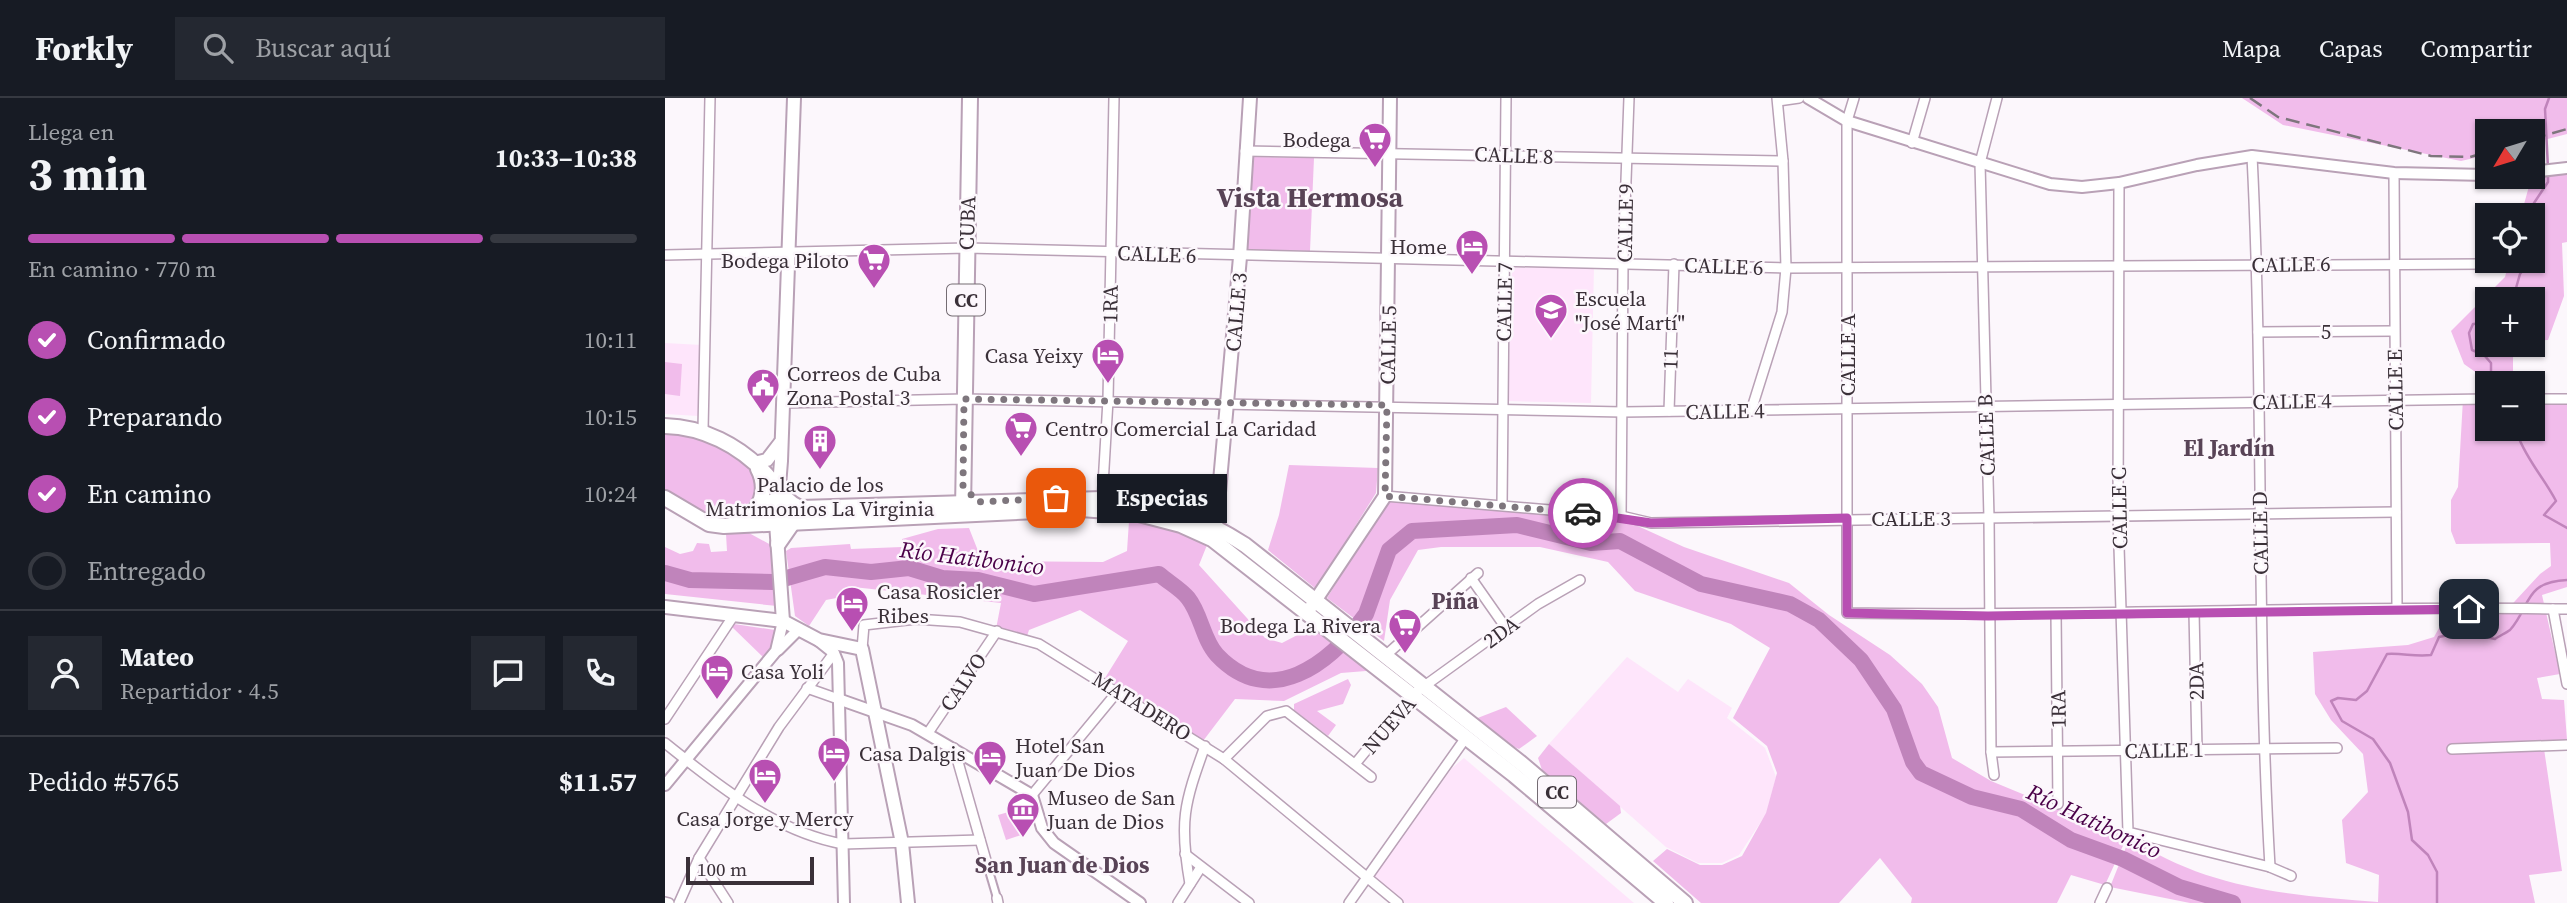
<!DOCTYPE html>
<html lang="es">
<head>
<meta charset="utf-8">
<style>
  body { margin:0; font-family:"Source Serif 4",serif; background:#242831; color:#f1f3f6; height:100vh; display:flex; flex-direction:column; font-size:26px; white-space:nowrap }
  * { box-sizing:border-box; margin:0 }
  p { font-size:23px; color:#9ea1a6 }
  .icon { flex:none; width:38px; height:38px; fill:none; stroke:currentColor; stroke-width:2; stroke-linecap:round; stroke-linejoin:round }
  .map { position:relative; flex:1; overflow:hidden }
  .details { display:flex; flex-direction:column; background:#171b24; width:665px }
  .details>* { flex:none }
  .needle { width:46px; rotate:232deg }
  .fabs { position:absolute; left:1810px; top:21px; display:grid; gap:14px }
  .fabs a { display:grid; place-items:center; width:70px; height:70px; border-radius:0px; background:#171b24; box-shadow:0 2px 5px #0004; font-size:35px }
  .scale { position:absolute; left:21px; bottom:18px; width:128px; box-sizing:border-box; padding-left:7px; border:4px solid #3a3038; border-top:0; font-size:19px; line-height:24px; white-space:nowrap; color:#3a3038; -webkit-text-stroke:5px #fcf7fc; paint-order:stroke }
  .pin { position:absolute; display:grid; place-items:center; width:60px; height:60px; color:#fff; margin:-30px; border-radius:14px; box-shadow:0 4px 10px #0006 }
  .courier { position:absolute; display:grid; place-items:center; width:70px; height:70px; margin:-35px; border:5px solid #b84fb2; border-radius:50%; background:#fff; color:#222; box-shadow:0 2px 9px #0007 }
  .bubble { position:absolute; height:49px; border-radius:0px; background:#171b24; box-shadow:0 2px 5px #0004; font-size:23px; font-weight:700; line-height:49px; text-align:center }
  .head em { font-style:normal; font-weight:700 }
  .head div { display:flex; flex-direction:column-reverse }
  .head { display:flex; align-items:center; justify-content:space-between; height:119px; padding:0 28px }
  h1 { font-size:46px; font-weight:700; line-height:52px }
  .bar { display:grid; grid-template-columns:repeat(4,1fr); gap:10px 7px; align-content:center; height:84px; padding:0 28px }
  .bar i { height:9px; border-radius:5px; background:#363941 }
  .bar .active { background:#b84fb2 }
  .bar p { grid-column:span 4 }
  .line { display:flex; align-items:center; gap:18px; padding:0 28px; border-top:2px solid #363941 }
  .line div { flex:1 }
  .round { display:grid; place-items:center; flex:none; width:74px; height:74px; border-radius:0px; background:#242831 }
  ol { padding:0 28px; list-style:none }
  li { display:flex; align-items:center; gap:21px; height:77px }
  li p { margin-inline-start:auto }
  li .icon { padding:7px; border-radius:50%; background:#b84fb2; color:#fff; stroke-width:4 }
  li:last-child { color:#9ea1a6 }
  li i { width:38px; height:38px; border:4px solid #363941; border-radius:50% }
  header { display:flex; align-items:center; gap:42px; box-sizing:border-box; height:98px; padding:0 35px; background:#171b24; border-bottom:2px solid #363941 }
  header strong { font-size:33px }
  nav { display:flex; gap:38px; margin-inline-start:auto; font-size:24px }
  .search { width:490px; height:63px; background:#242831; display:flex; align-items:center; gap:18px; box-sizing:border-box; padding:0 24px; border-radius:0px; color:#9ea1a6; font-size:26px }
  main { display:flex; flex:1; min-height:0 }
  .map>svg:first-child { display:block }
</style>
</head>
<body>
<header>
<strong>Forkly</strong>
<div class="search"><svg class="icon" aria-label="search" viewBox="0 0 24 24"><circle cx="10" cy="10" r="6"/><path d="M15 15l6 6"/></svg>Buscar aquí</div>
<nav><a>Mapa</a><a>Capas</a><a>Compartir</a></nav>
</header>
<main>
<section class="details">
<div class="head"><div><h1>3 min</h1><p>Llega en</p></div><em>10:33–10:38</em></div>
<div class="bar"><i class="active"></i><i class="active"></i><i class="active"></i><i></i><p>En camino · 770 m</p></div>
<ol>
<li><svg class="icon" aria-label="check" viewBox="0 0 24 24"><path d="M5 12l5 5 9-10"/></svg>Confirmado<p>10:11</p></li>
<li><svg class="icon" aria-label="check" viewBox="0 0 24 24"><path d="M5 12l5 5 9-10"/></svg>Preparando<p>10:15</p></li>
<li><svg class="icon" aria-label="check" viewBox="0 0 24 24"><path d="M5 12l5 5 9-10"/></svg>En camino<p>10:24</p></li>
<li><i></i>Entregado</li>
</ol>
<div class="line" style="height:126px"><a class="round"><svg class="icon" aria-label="person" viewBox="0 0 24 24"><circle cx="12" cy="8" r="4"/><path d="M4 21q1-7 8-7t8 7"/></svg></a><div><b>Mateo</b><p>Repartidor · 4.5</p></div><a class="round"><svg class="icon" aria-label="chat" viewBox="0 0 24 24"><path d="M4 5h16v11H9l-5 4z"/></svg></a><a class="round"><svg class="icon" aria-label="phone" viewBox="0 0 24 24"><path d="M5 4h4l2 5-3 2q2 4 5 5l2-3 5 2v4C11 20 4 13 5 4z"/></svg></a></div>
<div class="line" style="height:91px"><div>Pedido #5765</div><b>$11.57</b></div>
</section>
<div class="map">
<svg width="1902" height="805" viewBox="0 0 1902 805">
  <rect width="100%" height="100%" fill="#fcf7fc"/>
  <g fill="#fee5fb">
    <polygon points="929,169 926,305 843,303 847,170"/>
    <polygon points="0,245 37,247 33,318 0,316"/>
    <polygon points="962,559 1013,594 1023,581 1067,610 1062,620 1100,650 1111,679 1101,716 1074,757 1057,765 1033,765 1001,749 884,646"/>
    <polygon points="799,660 969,805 739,805 707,781 787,670"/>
  </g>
  <g fill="#f1bceb">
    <polygon points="1577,0 1902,0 1902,36 1867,45 1867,33 1822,33 1822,57 1796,63 1618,27"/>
    <polygon points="586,59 649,60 645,153 582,152"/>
    <path d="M1902,76V144L1897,145L1899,198L1883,242L1867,243V201H1822V247H1848V285H1822V331H1867V298L1902,301V489L1877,497L1895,576L1872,580L1877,601L1899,602L1902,642L1878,644L1897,773L1864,777L1870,805H1525L1445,789L1465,739C1537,790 1627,798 1713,804L1714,777L1681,765L1677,722L1703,694L1698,656L1666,622L1650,596L1648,554L1743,547L1769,539L1779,521L1838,516L1875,476L1886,468L1885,445L1791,446L1786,433V402L1793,389L1798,301L1820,297L1816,278L1799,266L1786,233L1840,179L1844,163H1867V117H1856L1866,81Z"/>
    <polygon points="0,264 17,266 15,298 0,296"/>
    <path d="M0,335C9,336 19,335 27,337C43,341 83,365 91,379C104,404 70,424 49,418C32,413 17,399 0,392Z"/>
    <polygon points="624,367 713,370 711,395 651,491 603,452 614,417"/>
    <polygon points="722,403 836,408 964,424 1019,449 1124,485 1164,517 1225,557 1257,586 1273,609 1287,660 1326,683 1462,739 1440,787 1406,777 1392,805 1246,805 1247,800 1215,760 1174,805 1036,805 988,763 1002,751 1035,767 1057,767 1077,758 1101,715 1112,675 1102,648 1068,620 1105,550 1066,526 970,493 943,464 875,449 776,449 753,452 725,502 719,543 662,500"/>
    <polygon points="464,423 499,429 542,447 534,467 600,540 617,545 642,532 646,525 701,570 701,573 676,575 619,603 570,601 538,643 440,580 463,543 415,512 364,532 362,538 331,531 336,505 188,489 182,498 161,502 144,528 130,518 121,453 126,450 185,446 186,451 237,449 237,441 273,431 304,430 317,463 438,464 462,453"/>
    <polygon points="84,435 106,447 112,508 0,496 0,449 15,456 28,453 32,445 44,446 46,454 62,453 61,436"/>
    <polygon points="69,526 110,532 107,554 100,561 67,529"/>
    <polygon points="683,581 686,587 678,606 652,613 671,627 663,638 629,612 629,606"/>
    <polygon points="841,609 872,638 854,651 847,648 810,621"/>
    <polygon points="884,646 955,708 956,715 941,726 877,672 873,660"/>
    <polygon points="354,711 362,735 341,742 333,717"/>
  </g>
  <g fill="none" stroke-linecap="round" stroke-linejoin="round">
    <g stroke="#c084bb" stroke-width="2.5">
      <polyline points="1883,70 1880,11 1884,0"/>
      <polyline points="1867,124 1867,108 1883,84 1883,76"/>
      <polyline points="1867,145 1872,153 1867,159"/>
      <polyline points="1860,201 1851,190 1855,176 1865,163"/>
      <polyline points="1822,225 1808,226 1804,235 1807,252 1819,257 1826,265 1826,278 1831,285"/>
      <path d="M1838,331L1853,338C1862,362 1879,380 1891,403L1879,417L1902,430"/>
      <path d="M1772,805V774L1763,757L1747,742L1743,714L1725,665L1708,641L1677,623L1666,603L1673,600L1691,602L1702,593L1722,556C1738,555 1750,559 1766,557L1774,539L1798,534L1830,541C1834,538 1841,535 1845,532C1866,509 1858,484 1902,482"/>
    </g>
    <path stroke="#c084bb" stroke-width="16" d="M0,475L25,482L108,484L160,469L206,474L244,470L277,480L313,482L369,496L494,476C503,484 516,491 523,500C536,516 538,542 552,557C605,613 665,566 701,516L724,452L747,433L852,427L926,445L955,443L1036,486L1125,506L1154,522L1196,562L1229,611L1248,664L1256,675L1307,699L1356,711L1406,742L1458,761L1514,789L1568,805"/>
    <defs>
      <polyline id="pedestrian" points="322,766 332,800"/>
      <g id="minor">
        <path d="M1189,0L1182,23V515C1422,519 1662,507 1902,511"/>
        <polyline points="1113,3 1134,0"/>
        <polyline points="1247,45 1260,0"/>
        <polyline points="580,53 1118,63"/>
        <path d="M1587,58C1599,295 1591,532 1605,769"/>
        <polyline points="1729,75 1732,510"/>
        <polyline points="1454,85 1453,417 1463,734 1605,769 1626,778"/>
        <polyline points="0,157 302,150 1121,170 1817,166"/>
        <polyline points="1593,234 1729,233"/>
        <polyline points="1867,301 1902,301"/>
        <polyline points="117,305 299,301 958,314 1822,301"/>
        <polyline points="1004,313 1009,166"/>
        <polyline points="1086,313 1117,214 1121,170 1118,63 1112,0"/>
        <polyline points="38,332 45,0"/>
        <polyline points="720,398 956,418 986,425 1731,414"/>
        <polyline points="437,404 443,302 449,0"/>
        <polyline points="837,407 841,0"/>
        <polyline points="956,418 958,165 964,0"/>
        <polyline points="806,480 841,530"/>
        <polyline points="1888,511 1902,586"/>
        <polyline points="1529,514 1532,651"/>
        <polyline points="1391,516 1393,706"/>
        <polyline points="197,551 199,527 251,521 295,524 374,546 559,661 733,805"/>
        <polyline points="720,558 813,475"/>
        <polyline points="142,590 176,602"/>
        <polyline points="0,621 69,517"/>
        <polyline points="263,635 332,533"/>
        <path d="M0,645C52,687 111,734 178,746L315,742"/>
        <polyline points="289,650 322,766"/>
        <polyline points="1787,651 1902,647"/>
        <polyline points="1326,654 1672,650"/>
        <polyline points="559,661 602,618 621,613 706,679"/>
        <polyline points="690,666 747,597 873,506 915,482"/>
        <polyline points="1329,677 1326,654 1324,420 1315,65 1332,0"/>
        <polyline points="367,697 453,593"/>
        <polyline points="520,756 584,805"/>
        <polyline points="34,760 63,805"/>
        <path d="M525,786C514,724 519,706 540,648"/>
        <polyline points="332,800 333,805"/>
        <polyline points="0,804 4,805"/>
        <polyline points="14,805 34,760 114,629 169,555"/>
        <polyline points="513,805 536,769"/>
        <polyline points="684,805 802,638"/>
        <polyline points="1435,805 1442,790"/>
      </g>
      <g id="tertiary">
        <polyline points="1143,0 1182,23 1385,86 1417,89 1454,85 1532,67 1587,58 1729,75 1822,77"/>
        <polyline points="1867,74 1902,70"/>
        <polyline points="154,543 169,555 173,565 179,805"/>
        <polyline points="113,552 134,531"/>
        <polyline points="176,602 247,627 367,697 377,730 389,745 475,805"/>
        <polyline points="0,687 111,553 118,523"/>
      </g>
      <g id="secondary">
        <polyline points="89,365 102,362 115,345"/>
        <polyline points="551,428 575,159 585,0"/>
        <polyline points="0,509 118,523 154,542 197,551 237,745 243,805"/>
        <polyline points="646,509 720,398 725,0"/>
        <polyline points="118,523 111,425 116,363 129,0"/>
      </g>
      <g id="primary">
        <path d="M0,328C38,329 74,347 101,376C112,388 119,403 135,410L437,401C497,406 530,415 580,447L857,666L1020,805"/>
        <polyline points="0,400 44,426 59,428 416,411 470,415 516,427 547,441 849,677 1001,805"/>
        <polyline points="298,411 305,0"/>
        <path d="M86,416C99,405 101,386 93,371"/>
        <polyline points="70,423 112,401"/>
        <polyline points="113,446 129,423"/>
      </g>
    </defs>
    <use href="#pedestrian" stroke="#b9a1b6" stroke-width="10"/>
    <use href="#minor" stroke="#b9a1b6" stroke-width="12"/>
    <use href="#tertiary" stroke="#b9a1b6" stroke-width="14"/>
    <use href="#secondary" stroke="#b9a1b6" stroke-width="16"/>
    <use href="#primary" stroke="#b9a1b6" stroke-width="18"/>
    <use href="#pedestrian" stroke="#fff" stroke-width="6"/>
    <use href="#minor" stroke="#fff" stroke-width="9"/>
    <use href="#tertiary" stroke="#fff" stroke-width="10"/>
    <use href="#secondary" stroke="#fff" stroke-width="12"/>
    <use href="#primary" stroke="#fff" stroke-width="14"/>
    <g stroke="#7e767d" stroke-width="2.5" stroke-dasharray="14 7" stroke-linecap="butt">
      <polyline points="1585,0 1613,19 1766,58 1805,59 1822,54"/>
      <polyline points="1867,41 1902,31"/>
    </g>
  </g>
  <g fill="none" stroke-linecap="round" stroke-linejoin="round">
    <polyline stroke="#7e767d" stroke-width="7" stroke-dasharray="0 12.6" points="391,400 313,404 298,388 299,301 722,307 720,398 918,415"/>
    <polyline stroke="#b84fb2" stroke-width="9" points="918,415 986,425 1182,420 1182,515 1323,518 1804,511"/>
  </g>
  <defs>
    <symbol id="supermarket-pin" viewBox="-11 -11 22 30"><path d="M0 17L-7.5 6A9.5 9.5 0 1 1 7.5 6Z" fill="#b84fb2" stroke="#fcf7fc"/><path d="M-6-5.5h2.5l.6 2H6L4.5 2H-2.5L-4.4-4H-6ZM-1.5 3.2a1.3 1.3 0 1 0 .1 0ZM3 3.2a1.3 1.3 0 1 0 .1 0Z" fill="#fff"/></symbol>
    <symbol id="hotel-pin" viewBox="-11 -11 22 30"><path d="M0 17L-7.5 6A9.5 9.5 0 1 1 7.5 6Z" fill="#b84fb2" stroke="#fcf7fc"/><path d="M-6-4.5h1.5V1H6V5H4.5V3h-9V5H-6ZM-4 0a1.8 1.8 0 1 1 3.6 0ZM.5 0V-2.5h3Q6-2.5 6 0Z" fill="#fff"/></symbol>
    <symbol id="school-pin" viewBox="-11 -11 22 30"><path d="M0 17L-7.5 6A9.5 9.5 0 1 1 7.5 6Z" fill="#b84fb2" stroke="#fcf7fc"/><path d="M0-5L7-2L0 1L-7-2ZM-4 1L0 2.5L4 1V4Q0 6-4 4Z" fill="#fff"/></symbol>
    <symbol id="civic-pin" viewBox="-11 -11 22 30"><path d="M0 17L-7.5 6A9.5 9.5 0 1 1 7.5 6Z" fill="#b84fb2" stroke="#fcf7fc"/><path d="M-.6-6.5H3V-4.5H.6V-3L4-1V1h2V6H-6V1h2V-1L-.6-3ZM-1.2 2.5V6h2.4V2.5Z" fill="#fff"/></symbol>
    <symbol id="building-pin" viewBox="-11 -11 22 30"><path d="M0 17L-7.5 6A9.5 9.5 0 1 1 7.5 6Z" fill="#b84fb2" stroke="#fcf7fc"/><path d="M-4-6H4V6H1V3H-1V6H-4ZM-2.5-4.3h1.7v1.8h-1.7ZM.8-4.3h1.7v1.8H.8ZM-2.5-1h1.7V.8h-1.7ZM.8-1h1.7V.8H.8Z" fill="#fff"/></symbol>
    <symbol id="museum-pin" viewBox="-11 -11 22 30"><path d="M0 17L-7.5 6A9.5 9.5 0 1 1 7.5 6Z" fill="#b84fb2" stroke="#fcf7fc"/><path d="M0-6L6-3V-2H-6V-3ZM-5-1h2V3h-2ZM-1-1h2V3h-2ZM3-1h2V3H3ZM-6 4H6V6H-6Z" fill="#fff"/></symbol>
  </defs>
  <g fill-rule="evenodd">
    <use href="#supermarket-pin" x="691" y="22" width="38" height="52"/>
    <use href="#hotel-pin" x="788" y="129" width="38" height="52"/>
    <use href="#supermarket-pin" x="190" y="143" width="38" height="52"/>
    <use href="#school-pin" x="867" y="193" width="38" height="52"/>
    <use href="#hotel-pin" x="424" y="238" width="38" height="52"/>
    <use href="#civic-pin" x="79" y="268" width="38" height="52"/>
    <use href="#supermarket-pin" x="337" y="311" width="38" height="52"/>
    <use href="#building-pin" x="136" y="324" width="38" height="52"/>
    <use href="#hotel-pin" x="168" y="486" width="38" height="52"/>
    <use href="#supermarket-pin" x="721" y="508" width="38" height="52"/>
    <use href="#hotel-pin" x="33" y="554" width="38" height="52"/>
    <use href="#hotel-pin" x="150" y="636" width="38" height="52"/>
    <use href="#hotel-pin" x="306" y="640" width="38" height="52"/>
    <use href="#hotel-pin" x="81" y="658" width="38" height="52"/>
    <use href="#museum-pin" x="339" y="692" width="38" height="52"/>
  </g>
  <g text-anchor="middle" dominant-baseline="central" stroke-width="5" stroke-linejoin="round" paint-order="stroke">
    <g fill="#fcf7fc" stroke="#746c73" stroke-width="2">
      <rect x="282" y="186.5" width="38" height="31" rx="5"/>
      <rect x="873" y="678.5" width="38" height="31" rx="5"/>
    </g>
    <g font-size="19" font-weight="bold" fill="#3a3038">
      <text x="301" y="202">CC</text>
      <text x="892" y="694">CC</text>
    </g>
    <g font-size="21" fill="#3a3038" stroke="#fcf7fc" text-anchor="start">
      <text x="686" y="41" text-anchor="end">Bodega</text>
      <text x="782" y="148" text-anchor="end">Home</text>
      <text x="184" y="162" text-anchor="end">Bodega Piloto</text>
      <text x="910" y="200">Escuela<tspan x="910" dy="24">"José Martí"</tspan></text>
      <text x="418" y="257" text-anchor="end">Casa Yeixy</text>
      <text x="122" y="275">Correos de Cuba<tspan x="122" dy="24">Zona Postal 3</tspan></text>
      <text x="380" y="330">Centro Comercial La Caridad</text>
      <text x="155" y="386" text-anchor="middle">Palacio de los<tspan x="155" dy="24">Matrimonios La Virginia</tspan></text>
      <text x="212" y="493">Casa Rosicler<tspan x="212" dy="24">Ribes</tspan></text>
      <text x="716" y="527" text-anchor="end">Bodega La Rivera</text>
      <text x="76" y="573">Casa Yoli</text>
      <text x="350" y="647">Hotel San<tspan x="350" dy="24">Juan De Dios</tspan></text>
      <text x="194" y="655">Casa Dalgis</text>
      <text x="382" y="699">Museo de San<tspan x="382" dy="24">Juan de Dios</tspan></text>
      <text x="100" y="720" text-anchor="middle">Casa Jorge y Mercy</text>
    </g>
    <g font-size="21" fill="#3a3038" stroke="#fcf7fc">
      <text transform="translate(849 57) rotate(2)">CALLE 8</text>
      <text transform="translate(302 125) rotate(-88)">CUBA</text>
      <text transform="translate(960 125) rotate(-89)">CALLE 9</text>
      <text transform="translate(492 156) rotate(2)">CALLE 6</text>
      <text transform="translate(1626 166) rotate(-1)">CALLE 6</text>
      <text transform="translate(1059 168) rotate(2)">CALLE 6</text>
      <text transform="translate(839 204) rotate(-89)">CALLE 7</text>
      <text transform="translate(445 206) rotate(-89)">1RA</text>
      <text transform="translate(571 214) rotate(-85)">CALLE 3</text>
      <text x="1661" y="233">5</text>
      <text transform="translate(723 247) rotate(-89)">CALLE 5</text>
      <text transform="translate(1182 257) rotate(-90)">CALLE A</text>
      <text transform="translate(1005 261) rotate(-88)">11</text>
      <text transform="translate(1730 292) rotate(-91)">CALLE E</text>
      <text transform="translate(1627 303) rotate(-1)">CALLE 4</text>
      <text transform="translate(1060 313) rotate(-1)">CALLE 4</text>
      <text transform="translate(1321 337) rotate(-92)">CALLE B</text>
      <text transform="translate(1454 410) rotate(-91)">CALLE C</text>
      <text x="1246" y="420">CALLE 3</text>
      <text transform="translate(1595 435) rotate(-91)">CALLE D</text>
      <text transform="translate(836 534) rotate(-36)">2DA</text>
      <text transform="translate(1531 583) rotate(-91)">2DA</text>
      <text transform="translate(298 584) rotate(-56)">CALVO</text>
      <text transform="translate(477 608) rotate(32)">MATADERO</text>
      <text transform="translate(1393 611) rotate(-91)">1RA</text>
      <text transform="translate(724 627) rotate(-49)">NUEVA</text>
      <text transform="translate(1499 652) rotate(-1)">CALLE 1</text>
    </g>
    <g font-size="23" font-weight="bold" fill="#584356" stroke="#fcf7fc">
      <text x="1564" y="350">El Jardín</text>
      <text x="790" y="503">Piña</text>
      <text x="397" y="767">San Juan de Dios</text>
    </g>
    <g font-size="23" font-style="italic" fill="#4a0048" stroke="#fcf7fc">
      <text transform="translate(307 460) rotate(7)">Río Hatibonico</text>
      <text transform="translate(1429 723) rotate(25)">Río Hatibonico</text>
    </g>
    <g font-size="28" font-weight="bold" fill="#584356" stroke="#fcf7fc">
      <text x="645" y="99">Vista Hermosa</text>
    </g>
  </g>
</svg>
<div class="fabs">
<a><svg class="needle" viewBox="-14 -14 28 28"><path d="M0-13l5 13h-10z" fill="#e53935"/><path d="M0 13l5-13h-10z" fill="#9ea1a6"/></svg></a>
<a><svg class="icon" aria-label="locate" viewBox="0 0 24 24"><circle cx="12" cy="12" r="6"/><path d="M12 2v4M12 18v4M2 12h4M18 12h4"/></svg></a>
<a>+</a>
<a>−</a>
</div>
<div class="scale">100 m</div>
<div class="pin" style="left:391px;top:400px;background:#ea580c"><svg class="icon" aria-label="bag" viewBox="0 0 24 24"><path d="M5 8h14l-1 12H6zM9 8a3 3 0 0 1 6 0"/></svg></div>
<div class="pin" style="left:1804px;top:511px;background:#1f2937"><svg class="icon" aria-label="home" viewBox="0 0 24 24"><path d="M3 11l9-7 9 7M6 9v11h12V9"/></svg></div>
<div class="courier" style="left:918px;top:415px"><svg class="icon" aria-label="car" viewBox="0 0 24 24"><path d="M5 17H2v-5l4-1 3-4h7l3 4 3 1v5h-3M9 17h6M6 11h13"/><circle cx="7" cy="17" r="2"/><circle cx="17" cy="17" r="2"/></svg></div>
<div class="bubble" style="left:432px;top:376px;width:130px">Especias</div>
</div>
</main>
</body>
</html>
